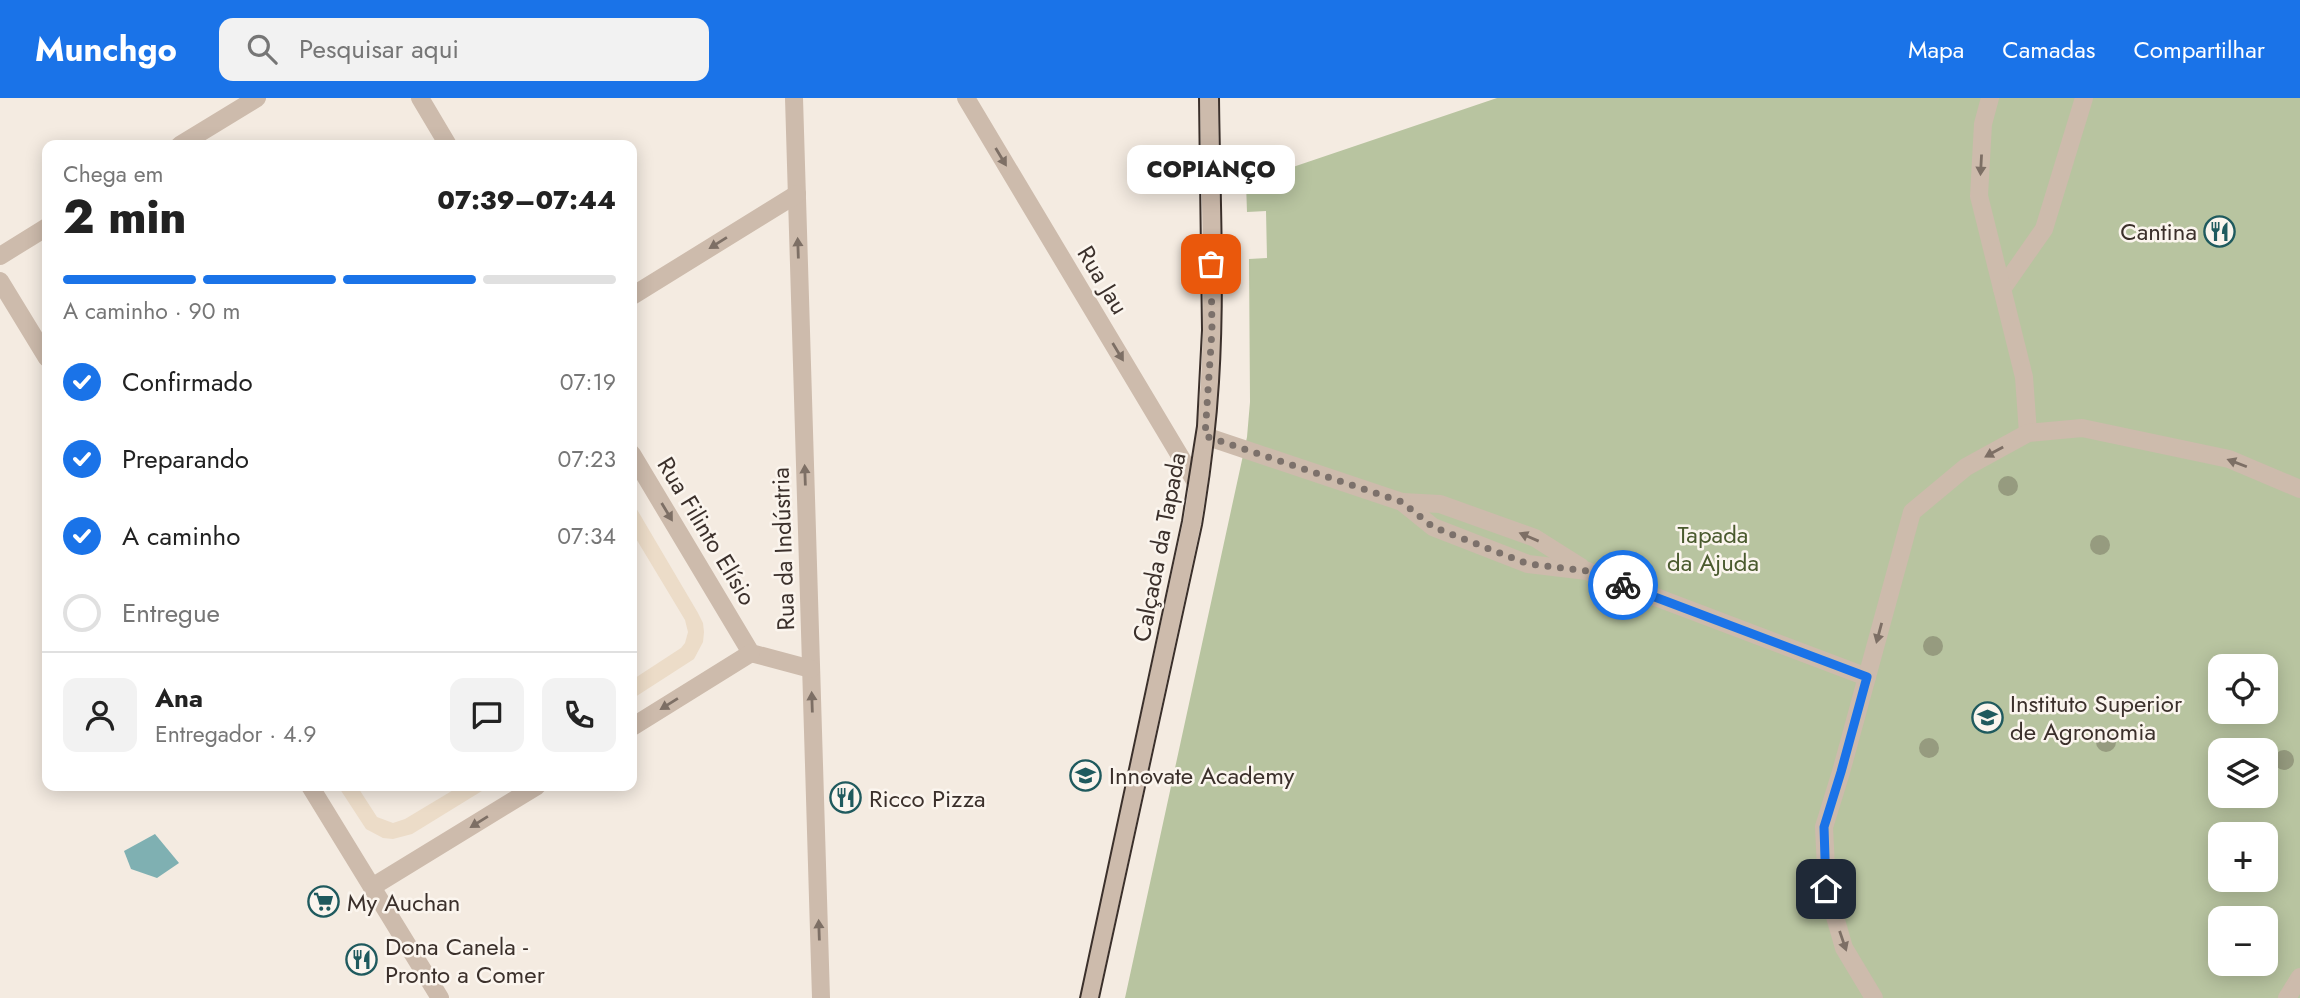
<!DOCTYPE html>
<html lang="pt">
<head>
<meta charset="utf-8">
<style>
  body { margin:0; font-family:Jost,sans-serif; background:#f2f2f2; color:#222; height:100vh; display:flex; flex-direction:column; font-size:26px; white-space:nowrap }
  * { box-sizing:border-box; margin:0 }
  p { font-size:23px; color:#767676 }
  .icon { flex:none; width:38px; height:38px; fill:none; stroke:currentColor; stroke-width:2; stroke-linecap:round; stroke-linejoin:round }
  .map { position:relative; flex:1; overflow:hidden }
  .side { position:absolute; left:42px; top:42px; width:595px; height:651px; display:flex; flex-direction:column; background:#fff; border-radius:14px; box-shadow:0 4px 18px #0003 }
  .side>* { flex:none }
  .buttons { position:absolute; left:2208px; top:556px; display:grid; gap:14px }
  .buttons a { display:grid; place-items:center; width:70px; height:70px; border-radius:14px; background:#fff; box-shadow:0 4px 18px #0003; font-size:35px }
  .pin { position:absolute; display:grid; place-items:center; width:60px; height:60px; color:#fff; margin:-30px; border-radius:14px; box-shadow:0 4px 10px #0006 }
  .courier { position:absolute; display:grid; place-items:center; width:70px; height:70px; margin:-35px; border:5px solid #1a73e8; border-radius:50%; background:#fff; color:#222; box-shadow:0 2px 9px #0007 }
  .bubble { position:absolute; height:49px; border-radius:14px; background:#fff; box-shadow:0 4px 18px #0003; font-size:23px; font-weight:800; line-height:49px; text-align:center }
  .headline em { font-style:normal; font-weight:800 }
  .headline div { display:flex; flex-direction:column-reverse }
  .headline { display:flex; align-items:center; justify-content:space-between; height:119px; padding:0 21px }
  h1 { font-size:46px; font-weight:800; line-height:52px }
  .bar { display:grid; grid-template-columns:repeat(4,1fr); gap:10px 7px; align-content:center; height:84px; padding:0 21px }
  .bar i { height:9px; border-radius:5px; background:#e0e0e0 }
  .bar .on { background:#1a73e8 }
  .bar p { grid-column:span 4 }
  .line { display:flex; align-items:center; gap:18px; padding:0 21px; border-top:2px solid #e0e0e0 }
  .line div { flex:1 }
  .round { display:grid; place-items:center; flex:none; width:74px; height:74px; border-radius:14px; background:#f2f2f2 }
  ol { padding:0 21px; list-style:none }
  li { display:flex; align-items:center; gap:21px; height:77px }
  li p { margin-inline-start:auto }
  li .icon { padding:7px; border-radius:50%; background:#1a73e8; color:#fff; stroke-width:4 }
  li:last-child { color:#767676 }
  li i { width:38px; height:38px; border:4px solid #e0e0e0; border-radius:50% }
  header { display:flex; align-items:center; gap:42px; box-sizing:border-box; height:98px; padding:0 35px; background:#1a73e8; color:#fff }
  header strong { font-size:33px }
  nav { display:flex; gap:38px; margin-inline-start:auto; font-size:24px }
  .search { width:490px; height:63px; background:#f2f2f2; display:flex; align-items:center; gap:18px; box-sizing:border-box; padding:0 24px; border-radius:14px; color:#767676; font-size:26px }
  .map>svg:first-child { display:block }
</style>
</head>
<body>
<header>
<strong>Munchgo</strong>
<div class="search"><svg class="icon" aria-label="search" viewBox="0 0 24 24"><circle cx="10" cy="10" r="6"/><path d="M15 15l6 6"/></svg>Pesquisar aqui</div>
<nav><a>Mapa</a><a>Camadas</a><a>Compartilhar</a></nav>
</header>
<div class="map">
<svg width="2300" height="900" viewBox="0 0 2300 900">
  <rect width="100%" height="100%" fill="#f4ebe1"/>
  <path fill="#b8c4a0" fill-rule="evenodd" d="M1497,0H2300V900H1125L1247,339L1250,304L1249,161L1267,160L1266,113L1247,114L1246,85ZM2221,569H2266V614H2221ZM2221,653H2266V698H2221ZM2221,737H2266V782H2221ZM2221,821H2266V866H2221Z"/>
  <g fill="#ecdcc8">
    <polygon points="632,403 698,515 703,525 704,534 703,544 694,561 632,601 632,582 681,550 685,545 688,534 685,522 632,434"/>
    <polygon points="338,688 357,688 377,719 393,725 405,721 460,688 490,688 412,736 393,741 383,740 366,731"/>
  </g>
  <polygon fill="#7fb0b2" points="155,736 179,765 157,780 131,771 124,753"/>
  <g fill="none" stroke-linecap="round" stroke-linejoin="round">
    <g stroke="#cdbbac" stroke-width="18">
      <polyline points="2002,191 2044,131 2084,0"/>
      <polyline points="1402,404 1433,429 1528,466 1587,473"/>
      <polyline points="1402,404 1440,406 1535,440 1581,469"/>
    </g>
    <g stroke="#cdbbac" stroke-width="18">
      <polyline points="420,0 448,47"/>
      <polyline points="794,0 821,900"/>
      <polyline points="966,0 1198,388"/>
      <polyline points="1990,0 1983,26 1979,98 2024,279 2028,335"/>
      <polyline points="0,183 47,260"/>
      <polyline points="632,198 797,96"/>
      <polyline points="1205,338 1402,404"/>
      <polyline points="632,356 751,555 811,571"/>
      <polyline points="1587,473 1867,579"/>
      <polyline points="632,629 751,555"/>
      <polyline points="310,688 440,900"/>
      <polyline points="372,789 537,688"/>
      <polyline points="1874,900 1844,850 1827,791 1824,729 1841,674 1912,414 1966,369 2028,335 2082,330 2229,361 2300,391"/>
      <polyline points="2287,900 2300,879"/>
    </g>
    <g stroke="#cdbbac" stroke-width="18">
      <polyline points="180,47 257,0"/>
      <polyline points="0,158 47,129"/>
      <path d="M1089,900L1192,425C1200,377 1207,330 1210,282C1215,189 1210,94 1209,0"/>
    </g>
    <g stroke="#3b302b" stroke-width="2">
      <polyline points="1080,900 1182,423 1197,328 1202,232 1199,0"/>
      <path d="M1099,900L1202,427C1210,379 1216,332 1219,284C1225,190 1220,94 1219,0"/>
    </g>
  </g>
  <g fill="#969b7f">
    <circle cx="2008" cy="388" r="10"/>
    <circle cx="2100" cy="447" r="10"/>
    <circle cx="1933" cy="548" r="10"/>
    <circle cx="2106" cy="644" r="10"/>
    <circle cx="1929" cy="650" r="10"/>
    <circle cx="2284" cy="662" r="10"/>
  </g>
  <defs><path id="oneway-solid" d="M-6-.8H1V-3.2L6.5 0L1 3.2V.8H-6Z" transform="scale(1.75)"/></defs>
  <g fill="#7d6f65">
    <use href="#oneway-solid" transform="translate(1001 59) rotate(59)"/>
    <use href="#oneway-solid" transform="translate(1981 67) rotate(93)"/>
    <use href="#oneway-solid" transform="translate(718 145) rotate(148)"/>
    <use href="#oneway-solid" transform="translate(798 150) rotate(-92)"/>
    <use href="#oneway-solid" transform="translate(1118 254) rotate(59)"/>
    <use href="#oneway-solid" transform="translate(1994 354) rotate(151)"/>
    <use href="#oneway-solid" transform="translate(2237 365) rotate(-159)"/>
    <use href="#oneway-solid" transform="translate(805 377) rotate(-92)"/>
    <use href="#oneway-solid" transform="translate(667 414) rotate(59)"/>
    <use href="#oneway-solid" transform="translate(1529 439) rotate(-157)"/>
    <use href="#oneway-solid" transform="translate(1879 535) rotate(105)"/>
    <use href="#oneway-solid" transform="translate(812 604) rotate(-92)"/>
    <use href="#oneway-solid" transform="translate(669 606) rotate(148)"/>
    <use href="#oneway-solid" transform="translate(479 724) rotate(148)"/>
    <use href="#oneway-solid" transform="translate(819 832) rotate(-92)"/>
    <use href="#oneway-solid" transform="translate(1843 843) rotate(71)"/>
  </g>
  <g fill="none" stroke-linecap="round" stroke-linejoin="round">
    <polyline stroke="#7c716b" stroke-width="7" stroke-dasharray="0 12.6" points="1211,166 1212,232 1205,338 1402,404 1433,429 1528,466 1587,473 1623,487"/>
    <polyline stroke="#1a73e8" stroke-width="9" points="1623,487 1867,579 1841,674 1824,729 1826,791"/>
  </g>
  <defs>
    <symbol id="restaurant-ring" viewBox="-11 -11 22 22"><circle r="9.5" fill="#fbf5ee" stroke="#1f5a5e" stroke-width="1.5"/><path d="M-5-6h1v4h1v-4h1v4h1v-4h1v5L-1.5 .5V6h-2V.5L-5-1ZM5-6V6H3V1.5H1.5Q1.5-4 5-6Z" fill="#1f5a5e"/></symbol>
    <symbol id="university-ring" viewBox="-11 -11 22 22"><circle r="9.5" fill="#fbf5ee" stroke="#1f5a5e" stroke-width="1.5"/><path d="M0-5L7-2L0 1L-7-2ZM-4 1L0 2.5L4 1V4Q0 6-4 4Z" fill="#1f5a5e"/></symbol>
    <symbol id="school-ring" viewBox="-11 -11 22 22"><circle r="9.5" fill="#fbf5ee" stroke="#1f5a5e" stroke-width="1.5"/><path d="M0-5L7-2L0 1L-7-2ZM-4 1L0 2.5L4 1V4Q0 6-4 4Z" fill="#1f5a5e"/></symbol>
    <symbol id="supermarket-ring" viewBox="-11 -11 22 22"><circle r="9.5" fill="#fbf5ee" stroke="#1f5a5e" stroke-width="1.5"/><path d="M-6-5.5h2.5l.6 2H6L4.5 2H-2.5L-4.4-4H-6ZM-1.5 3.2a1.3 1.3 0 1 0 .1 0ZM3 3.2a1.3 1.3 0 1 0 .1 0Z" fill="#1f5a5e"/></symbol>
  </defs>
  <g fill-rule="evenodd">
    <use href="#restaurant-ring" x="2202" y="116" width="35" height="35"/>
    <use href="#university-ring" x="1970" y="602" width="35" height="35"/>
    <use href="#school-ring" x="1068" y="660" width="35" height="35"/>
    <use href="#restaurant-ring" x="828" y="682" width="35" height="35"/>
    <use href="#supermarket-ring" x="306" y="786" width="35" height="35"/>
    <use href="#restaurant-ring" x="344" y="844" width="35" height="35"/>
  </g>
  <g text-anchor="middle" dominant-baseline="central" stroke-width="5" stroke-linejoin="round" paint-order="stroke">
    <g font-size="24" fill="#3b302b" stroke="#fbf5ee" text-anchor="start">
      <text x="2197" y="133" text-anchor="end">Cantina</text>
      <text x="2010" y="605">Instituto Superior<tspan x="2010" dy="28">de Agronomia</tspan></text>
      <text x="1109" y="677">Innovate Academy</text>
      <text x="869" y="700">Ricco Pizza</text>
      <text x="347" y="804">My Auchan</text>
      <text x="385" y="848">Dona Canela -<tspan x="385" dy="28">Pronto a Comer</tspan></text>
    </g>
    <g font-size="24" fill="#3b302b" stroke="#fbf5ee">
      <text transform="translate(1103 182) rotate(59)">Rua Jau</text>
      <text transform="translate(707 433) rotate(59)">Rua Filinto Elísio</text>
      <text transform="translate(1159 449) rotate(-79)">Calçada da Tapada</text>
      <text transform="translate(783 451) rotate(-92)">Rua da Indústria</text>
    </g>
    <g font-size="24" fill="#4a5a2e" stroke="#fbf5ee">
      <text x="1713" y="436">Tapada<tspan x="1713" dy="28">da Ajuda</tspan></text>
    </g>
  </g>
</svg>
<div class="buttons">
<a><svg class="icon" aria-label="locate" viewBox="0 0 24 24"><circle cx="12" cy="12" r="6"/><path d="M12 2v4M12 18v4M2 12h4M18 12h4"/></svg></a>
<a><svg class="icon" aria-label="layers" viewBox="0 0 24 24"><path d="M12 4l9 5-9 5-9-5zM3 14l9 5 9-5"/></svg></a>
<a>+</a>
<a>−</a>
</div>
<div class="pin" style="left:1211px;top:166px;background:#ea580c"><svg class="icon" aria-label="bag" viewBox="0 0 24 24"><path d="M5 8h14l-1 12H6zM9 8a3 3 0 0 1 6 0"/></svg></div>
<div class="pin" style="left:1826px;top:791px;background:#1f2937"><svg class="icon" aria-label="home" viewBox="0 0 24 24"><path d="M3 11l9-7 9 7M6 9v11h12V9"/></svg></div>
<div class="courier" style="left:1623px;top:487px"><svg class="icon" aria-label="bike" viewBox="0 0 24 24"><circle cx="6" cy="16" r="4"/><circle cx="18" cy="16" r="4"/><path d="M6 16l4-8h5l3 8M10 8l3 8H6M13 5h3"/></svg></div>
<div class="bubble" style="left:1127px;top:47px;width:168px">COPIANÇO</div>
<section class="side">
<div class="headline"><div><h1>2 min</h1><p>Chega em</p></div><em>07:39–07:44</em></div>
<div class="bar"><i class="on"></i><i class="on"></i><i class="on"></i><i></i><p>A caminho · 90 m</p></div>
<ol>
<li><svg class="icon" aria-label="check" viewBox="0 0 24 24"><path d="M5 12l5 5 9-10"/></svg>Confirmado<p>07:19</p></li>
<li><svg class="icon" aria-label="check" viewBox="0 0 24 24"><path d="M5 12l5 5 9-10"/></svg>Preparando<p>07:23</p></li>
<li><svg class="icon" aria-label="check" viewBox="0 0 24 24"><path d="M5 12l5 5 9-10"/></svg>A caminho<p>07:34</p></li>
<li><i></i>Entregue</li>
</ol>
<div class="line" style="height:126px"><a class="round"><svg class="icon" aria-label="person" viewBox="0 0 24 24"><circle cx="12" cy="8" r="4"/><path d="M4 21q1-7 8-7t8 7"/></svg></a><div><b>Ana</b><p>Entregador · 4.9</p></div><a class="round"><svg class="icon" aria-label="chat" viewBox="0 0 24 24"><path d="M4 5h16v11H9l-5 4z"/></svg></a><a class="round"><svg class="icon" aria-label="phone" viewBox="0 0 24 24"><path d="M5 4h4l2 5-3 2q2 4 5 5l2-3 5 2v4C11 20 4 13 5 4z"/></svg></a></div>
</section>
</div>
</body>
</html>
